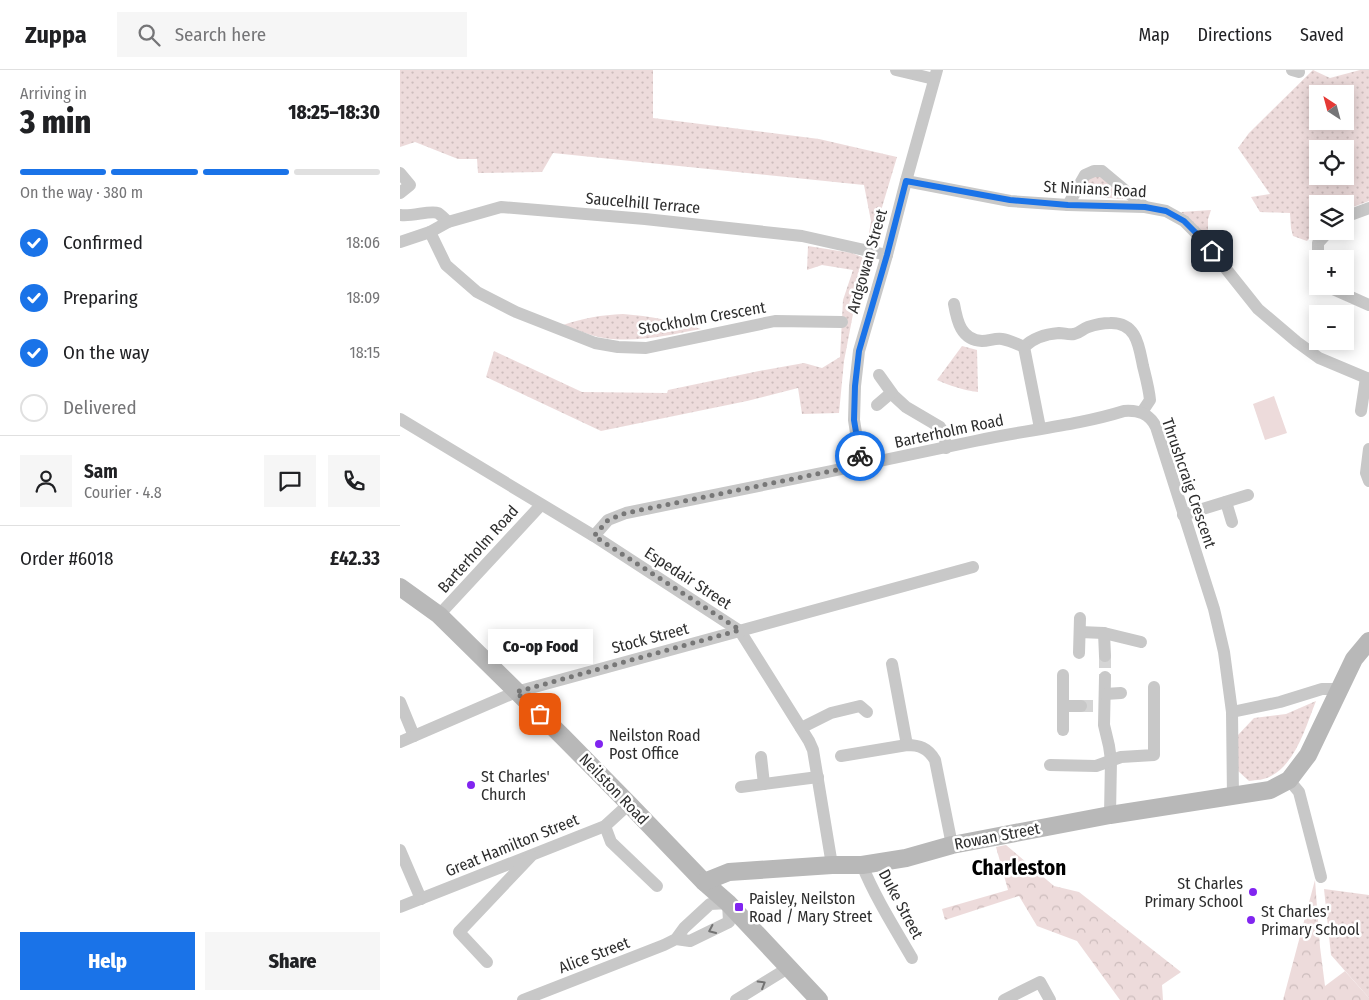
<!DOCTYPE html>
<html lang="en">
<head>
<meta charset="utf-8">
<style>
  body { margin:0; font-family:"Fira Sans Condensed",sans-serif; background:#f6f6f6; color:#202124; height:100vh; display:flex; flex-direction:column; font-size:19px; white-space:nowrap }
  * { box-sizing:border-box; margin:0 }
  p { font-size:16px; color:#757577 }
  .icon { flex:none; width:28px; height:28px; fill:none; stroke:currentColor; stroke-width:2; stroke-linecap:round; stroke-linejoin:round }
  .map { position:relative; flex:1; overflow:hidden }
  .details { display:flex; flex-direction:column; background:#fff; width:400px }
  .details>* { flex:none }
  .needle { width:32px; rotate:324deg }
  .tools { position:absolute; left:909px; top:15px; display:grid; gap:10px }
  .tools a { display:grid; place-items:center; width:45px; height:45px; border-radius:0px; background:#fff; box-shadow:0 2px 12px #0003; font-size:25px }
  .pin { position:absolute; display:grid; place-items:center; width:42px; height:42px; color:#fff; margin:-21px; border-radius:10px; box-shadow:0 2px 8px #0006 }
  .courier { position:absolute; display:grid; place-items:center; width:50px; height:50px; margin:-25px; border:4px solid #1a73e8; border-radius:50%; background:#fff; color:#222; box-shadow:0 1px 6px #0007 }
  .bubble { position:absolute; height:35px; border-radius:0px; background:#fff; box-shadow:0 2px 12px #0003; font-size:16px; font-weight:800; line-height:35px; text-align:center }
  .headline em { font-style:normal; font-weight:800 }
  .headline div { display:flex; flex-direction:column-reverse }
  .headline { display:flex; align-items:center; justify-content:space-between; height:85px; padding:0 20px }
  h1 { font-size:32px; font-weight:800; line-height:38px }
  .bar { display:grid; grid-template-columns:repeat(4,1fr); gap:8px 5px; align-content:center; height:60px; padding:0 20px }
  .bar i { height:6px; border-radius:4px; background:#e0e0e0 }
  .bar .selected { background:#1a73e8 }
  .bar p { grid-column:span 4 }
  .line { display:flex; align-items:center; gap:12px; padding:0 20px; border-top:1px solid #e0e0e0 }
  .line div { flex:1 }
  .round { display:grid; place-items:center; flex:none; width:52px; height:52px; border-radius:0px; background:#f6f6f6 }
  ol { padding:0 20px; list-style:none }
  li { display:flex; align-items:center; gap:15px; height:55px }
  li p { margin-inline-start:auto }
  li .icon { padding:5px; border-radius:50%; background:#1a73e8; color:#fff; stroke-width:4 }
  li:last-child { color:#757577 }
  li i { width:28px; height:28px; border:2px solid #e0e0e0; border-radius:50% }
  .cta { display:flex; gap:10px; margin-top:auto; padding:10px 20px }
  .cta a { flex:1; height:58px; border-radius:0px; background:#1a73e8; color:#fff; font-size:20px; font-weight:800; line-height:58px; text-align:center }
  .cta a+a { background:#f6f6f6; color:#202124 }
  header { display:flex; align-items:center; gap:30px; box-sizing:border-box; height:70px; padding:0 25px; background:#fff; border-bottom:1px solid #e0e0e0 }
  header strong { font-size:24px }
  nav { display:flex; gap:28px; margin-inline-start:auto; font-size:18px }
  .search { width:350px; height:45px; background:#f6f6f6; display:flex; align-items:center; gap:12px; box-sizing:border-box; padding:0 18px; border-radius:0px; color:#757577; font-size:19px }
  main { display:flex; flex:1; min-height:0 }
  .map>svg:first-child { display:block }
</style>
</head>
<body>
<header>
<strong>Zuppa</strong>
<div class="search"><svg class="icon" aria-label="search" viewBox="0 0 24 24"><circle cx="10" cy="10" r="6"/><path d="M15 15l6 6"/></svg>Search here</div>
<nav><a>Map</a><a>Directions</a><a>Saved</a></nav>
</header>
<main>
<section class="details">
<div class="headline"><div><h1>3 min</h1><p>Arriving in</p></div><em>18:25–18:30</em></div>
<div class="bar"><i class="selected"></i><i class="selected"></i><i class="selected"></i><i></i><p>On the way · 380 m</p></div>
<ol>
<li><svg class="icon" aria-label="check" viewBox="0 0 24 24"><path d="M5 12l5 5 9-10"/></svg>Confirmed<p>18:06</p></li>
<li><svg class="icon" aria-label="check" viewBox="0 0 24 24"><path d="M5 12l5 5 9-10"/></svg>Preparing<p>18:09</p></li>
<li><svg class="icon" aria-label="check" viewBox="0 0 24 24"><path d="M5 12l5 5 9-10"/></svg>On the way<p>18:15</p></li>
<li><i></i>Delivered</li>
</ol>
<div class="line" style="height:90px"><a class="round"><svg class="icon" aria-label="person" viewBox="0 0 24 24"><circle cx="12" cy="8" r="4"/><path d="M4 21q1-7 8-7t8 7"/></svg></a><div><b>Sam</b><p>Courier · 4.8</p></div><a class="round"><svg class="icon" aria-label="chat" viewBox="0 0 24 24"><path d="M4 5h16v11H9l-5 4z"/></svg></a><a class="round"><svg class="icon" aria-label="phone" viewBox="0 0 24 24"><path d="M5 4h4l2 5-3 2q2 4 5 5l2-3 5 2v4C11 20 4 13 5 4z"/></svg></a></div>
<div class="line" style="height:65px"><div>Order #6018</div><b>£42.33</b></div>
<div class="cta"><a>Help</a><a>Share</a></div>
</section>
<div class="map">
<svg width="969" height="930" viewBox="0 0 969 930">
  <defs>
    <pattern id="grass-dots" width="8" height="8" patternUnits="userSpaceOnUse" patternTransform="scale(1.25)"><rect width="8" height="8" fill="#eddbdb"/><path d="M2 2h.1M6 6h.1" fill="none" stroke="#ccbcbc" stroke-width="1.8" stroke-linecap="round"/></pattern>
    <pattern id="forest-crowns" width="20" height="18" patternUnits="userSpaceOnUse" patternTransform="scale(1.25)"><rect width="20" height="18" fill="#eddbdb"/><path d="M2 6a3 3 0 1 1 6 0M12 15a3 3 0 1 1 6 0" fill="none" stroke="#ccbcbc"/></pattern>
  </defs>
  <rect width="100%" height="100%" fill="#fff"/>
  <g fill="url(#grass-dots)" fill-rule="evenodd">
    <polygon points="0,0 253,0 253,48 419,69 497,87 477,154 468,170 471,151 464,115 153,83 142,102 78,103 77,89 58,89 15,72 0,77"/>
    <path d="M913,0L930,8L960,0H969V131L945,140V134H918L917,159L907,171L893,166L891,158L890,143L860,142L851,127L870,124L838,78L849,63ZM918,24H945V51H918ZM918,79H945V106H918Z"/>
    <polygon points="698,104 723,123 723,129 685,126 683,119 690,106"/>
    <polygon points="811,140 808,149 808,167 781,142"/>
    <polygon points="408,176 452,183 462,187 466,199 453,244 444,291 439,343 402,344 398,318 347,331 201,361 86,307 94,281 182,322 267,323 268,320 359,301 404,293 422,298 440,287 443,230 453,200 422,195 407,200"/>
    <path d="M223,244C250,246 275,251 301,259C269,265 237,273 204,268C190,266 176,259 163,255C184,248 201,245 223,244Z"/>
    <path d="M562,276L577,280L578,322C563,320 551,316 537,310Z"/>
    <path d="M916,631C906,656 896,693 871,706C865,710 856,710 849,711L837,700L838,665L854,648L886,644Z"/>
    <polygon points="924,819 969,825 969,928 931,885"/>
  </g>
  <g fill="url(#forest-crowns)">
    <polygon points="606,775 654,816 679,822 781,902 762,915 763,930 720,930 677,871 637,856 619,826 545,850 542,839 608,820 596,777"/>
    <polygon points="915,810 920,877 925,916 945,901 969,928 969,930 883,930"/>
  </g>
  <polygon fill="#eddbdb" points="874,326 887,363 865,370 853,334"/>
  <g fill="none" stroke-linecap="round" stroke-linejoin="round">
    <g stroke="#d5d5d5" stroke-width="12" stroke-dasharray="12 6" stroke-linecap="butt">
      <polyline points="705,586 705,607"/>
      <polyline points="681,636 704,636"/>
    </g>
    <g stroke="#c8c8c8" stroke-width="12">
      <polyline points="496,0 534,9"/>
      <polyline points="892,0 899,2"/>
      <polyline points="0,103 10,115 0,123"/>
      <polyline points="506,111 610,131 668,135 745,137 766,141 784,151 803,170 858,239 897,272 919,288 969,309"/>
      <polyline points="668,135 685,105 694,101 702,101 745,137"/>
      <path d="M0,145C12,147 30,140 38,143C41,145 45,149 48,152"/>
      <polyline points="945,147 969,138"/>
      <polyline points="30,162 46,195 77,222 116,242 195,273 218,277 246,278 375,251 442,252"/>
      <polyline points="0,172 30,162 48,152 101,137 245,149 402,166 487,185"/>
      <polyline points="918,189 918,173 929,161"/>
      <polyline points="931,216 933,219 969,235"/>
      <path d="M554,234C557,251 561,270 582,271C589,271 595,268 602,269C609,270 617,274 624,277C633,268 646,264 659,263C664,263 669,265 674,264C680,263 682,259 688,257C694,255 703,253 710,253C737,252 739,277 743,296C746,308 749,319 750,330L742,342"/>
      <polyline points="624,277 640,358"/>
      <polyline points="479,305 494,326 506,337 540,357 544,363 546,378"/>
      <polyline points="477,335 491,323"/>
      <polyline points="961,341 966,308"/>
      <polyline points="0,349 194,466 340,561 409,671 413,680 432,795"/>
      <polyline points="969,379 966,403 969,411"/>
      <polyline points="461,395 454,350 455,316 459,281 487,185 506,111 537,0"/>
      <polyline points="826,432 832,452"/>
      <polyline points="783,445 848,425"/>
      <path d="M194,466L208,450L226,443C342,419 459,396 575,371C624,360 676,356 724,341C738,340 749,343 756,357L814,539L824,582L832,642L833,727"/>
      <polyline points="39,545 141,435"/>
      <polyline points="680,562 704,563 741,572"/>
      <polyline points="704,563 705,586"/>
      <polyline points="679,583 680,548"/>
      <polyline points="492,594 507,675"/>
      <polyline points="705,607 704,655 709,676 711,690 710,745"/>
      <polyline points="705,624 721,623"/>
      <polyline points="0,632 14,666"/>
      <polyline points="663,636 681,636"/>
      <polyline points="832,642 880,632 922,619 941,619"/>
      <polyline points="401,658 431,643 460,636 467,642"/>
      <polyline points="663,660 663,605"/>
      <polyline points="0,672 116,622 573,497"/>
      <path d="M441,686L507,675C519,675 528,678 535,690L552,775"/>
      <polyline points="361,687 364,714"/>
      <polyline points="650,695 696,696 721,687 754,685 754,617"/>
      <polyline points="889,710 899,722 921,807"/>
      <polyline points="341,717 418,707"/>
      <polyline points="205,756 211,772 257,816"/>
      <polyline points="0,780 21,829"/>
      <path d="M462,795C475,827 494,857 512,888"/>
      <polyline points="0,837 205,756 229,734"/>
      <polyline points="87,892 59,862 131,786"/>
      <polyline points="123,930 264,875 276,869 284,858 310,834 328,833 329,852 290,871 276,869"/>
      <polyline points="336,930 388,898"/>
      <polyline points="604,930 640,912 650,930"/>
    </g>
    <g stroke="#b8b8b8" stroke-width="18">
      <polyline points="0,517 39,545 163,667 229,734 304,812 328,833 419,930"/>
      <polyline points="304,812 329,802 432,795 462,795 506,788 552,775 710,745 870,720 889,710 908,685 954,589 969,571"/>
    </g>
  </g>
  <defs><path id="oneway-chevron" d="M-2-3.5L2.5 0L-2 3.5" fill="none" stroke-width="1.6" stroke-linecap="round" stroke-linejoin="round" transform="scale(1.25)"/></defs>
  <g stroke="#737373">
    <use href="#oneway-chevron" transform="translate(312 860) rotate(155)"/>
    <use href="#oneway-chevron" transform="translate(362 914) rotate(-31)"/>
  </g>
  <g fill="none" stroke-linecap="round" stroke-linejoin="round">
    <polyline stroke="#777" stroke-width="5" stroke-dasharray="0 9" points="140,644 116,622 340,560 194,466 208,450 226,443 461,395 460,386"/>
    <polyline stroke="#1a73e8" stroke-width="6" points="460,386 454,350 455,316 459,281 487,185 506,111 610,130 668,135 745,137 766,141 784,151 803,170 812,181"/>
  </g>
  <g fill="#8125f0" stroke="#fff" stroke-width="2">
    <circle cx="199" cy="674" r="5"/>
    <circle cx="71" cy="715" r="5"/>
    <circle cx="853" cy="822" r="5"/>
    <rect x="334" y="832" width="10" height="10" rx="2.5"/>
    <circle cx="851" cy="850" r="5"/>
  </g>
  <g text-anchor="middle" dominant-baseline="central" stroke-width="5" stroke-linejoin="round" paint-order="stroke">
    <g font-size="16" fill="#2e2e2e" stroke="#fff">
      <text transform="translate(695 119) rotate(3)">St Ninians Road</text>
      <text transform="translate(243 133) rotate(5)">Saucelhill Terrace</text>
      <text transform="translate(467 191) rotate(-74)">Ardgowan Street</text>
      <text transform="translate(302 248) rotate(-10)">Stockholm Crescent</text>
      <text transform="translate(549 361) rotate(-12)">Barterholm Road</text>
      <text transform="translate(789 413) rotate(71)">Thrushcraig Crescent</text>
      <text transform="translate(78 479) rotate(-48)">Barterholm Road</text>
      <text transform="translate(288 508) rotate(33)">Espedair Street</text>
      <text transform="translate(250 568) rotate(-15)">Stock Street</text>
      <text transform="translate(214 719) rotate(46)">Neilston Road</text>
      <text transform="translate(597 766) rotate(-11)">Rowan Street</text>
      <text transform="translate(112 775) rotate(-22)">Great Hamilton Street</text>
      <text transform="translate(501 834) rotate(62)">Duke Street</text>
      <text transform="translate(194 885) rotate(-21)">Alice Street</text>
    </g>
    <g font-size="16" fill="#2e2e2e" stroke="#fff" text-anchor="start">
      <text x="209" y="665">Neilston Road<tspan x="209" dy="18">Post Office</tspan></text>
      <text x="81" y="706">St Charles'<tspan x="81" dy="18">Church</tspan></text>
      <text x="843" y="813" text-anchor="end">St Charles<tspan x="843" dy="18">Primary School</tspan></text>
      <text x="349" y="828">Paisley, Neilston<tspan x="349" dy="18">Road / Mary Street</tspan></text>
      <text x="861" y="841">St Charles'<tspan x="861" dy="18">Primary School</tspan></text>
    </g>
    <g font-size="21" font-weight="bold" fill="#000" stroke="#fff">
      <text x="619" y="798">Charleston</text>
    </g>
  </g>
</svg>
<div class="tools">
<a><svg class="needle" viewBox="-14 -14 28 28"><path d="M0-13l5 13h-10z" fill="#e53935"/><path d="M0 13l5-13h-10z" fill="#757577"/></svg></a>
<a><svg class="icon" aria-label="locate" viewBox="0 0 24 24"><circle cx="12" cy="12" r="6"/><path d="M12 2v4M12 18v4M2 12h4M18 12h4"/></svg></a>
<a><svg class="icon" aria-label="layers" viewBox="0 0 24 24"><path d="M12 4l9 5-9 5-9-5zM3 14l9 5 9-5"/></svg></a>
<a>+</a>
<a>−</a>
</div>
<div class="pin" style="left:140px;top:644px;background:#ea580c"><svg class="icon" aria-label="bag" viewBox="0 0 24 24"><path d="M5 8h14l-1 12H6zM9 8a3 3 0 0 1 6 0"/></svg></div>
<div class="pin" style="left:812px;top:181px;background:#1f2937"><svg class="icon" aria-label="home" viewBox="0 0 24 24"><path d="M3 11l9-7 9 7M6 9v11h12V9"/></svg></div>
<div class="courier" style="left:460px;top:386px"><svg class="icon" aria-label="bike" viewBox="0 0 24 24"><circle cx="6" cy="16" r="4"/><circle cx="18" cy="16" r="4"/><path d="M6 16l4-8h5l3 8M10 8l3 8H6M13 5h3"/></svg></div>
<div class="bubble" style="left:88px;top:559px;width:105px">Co-op Food</div>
</div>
</main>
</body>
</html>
